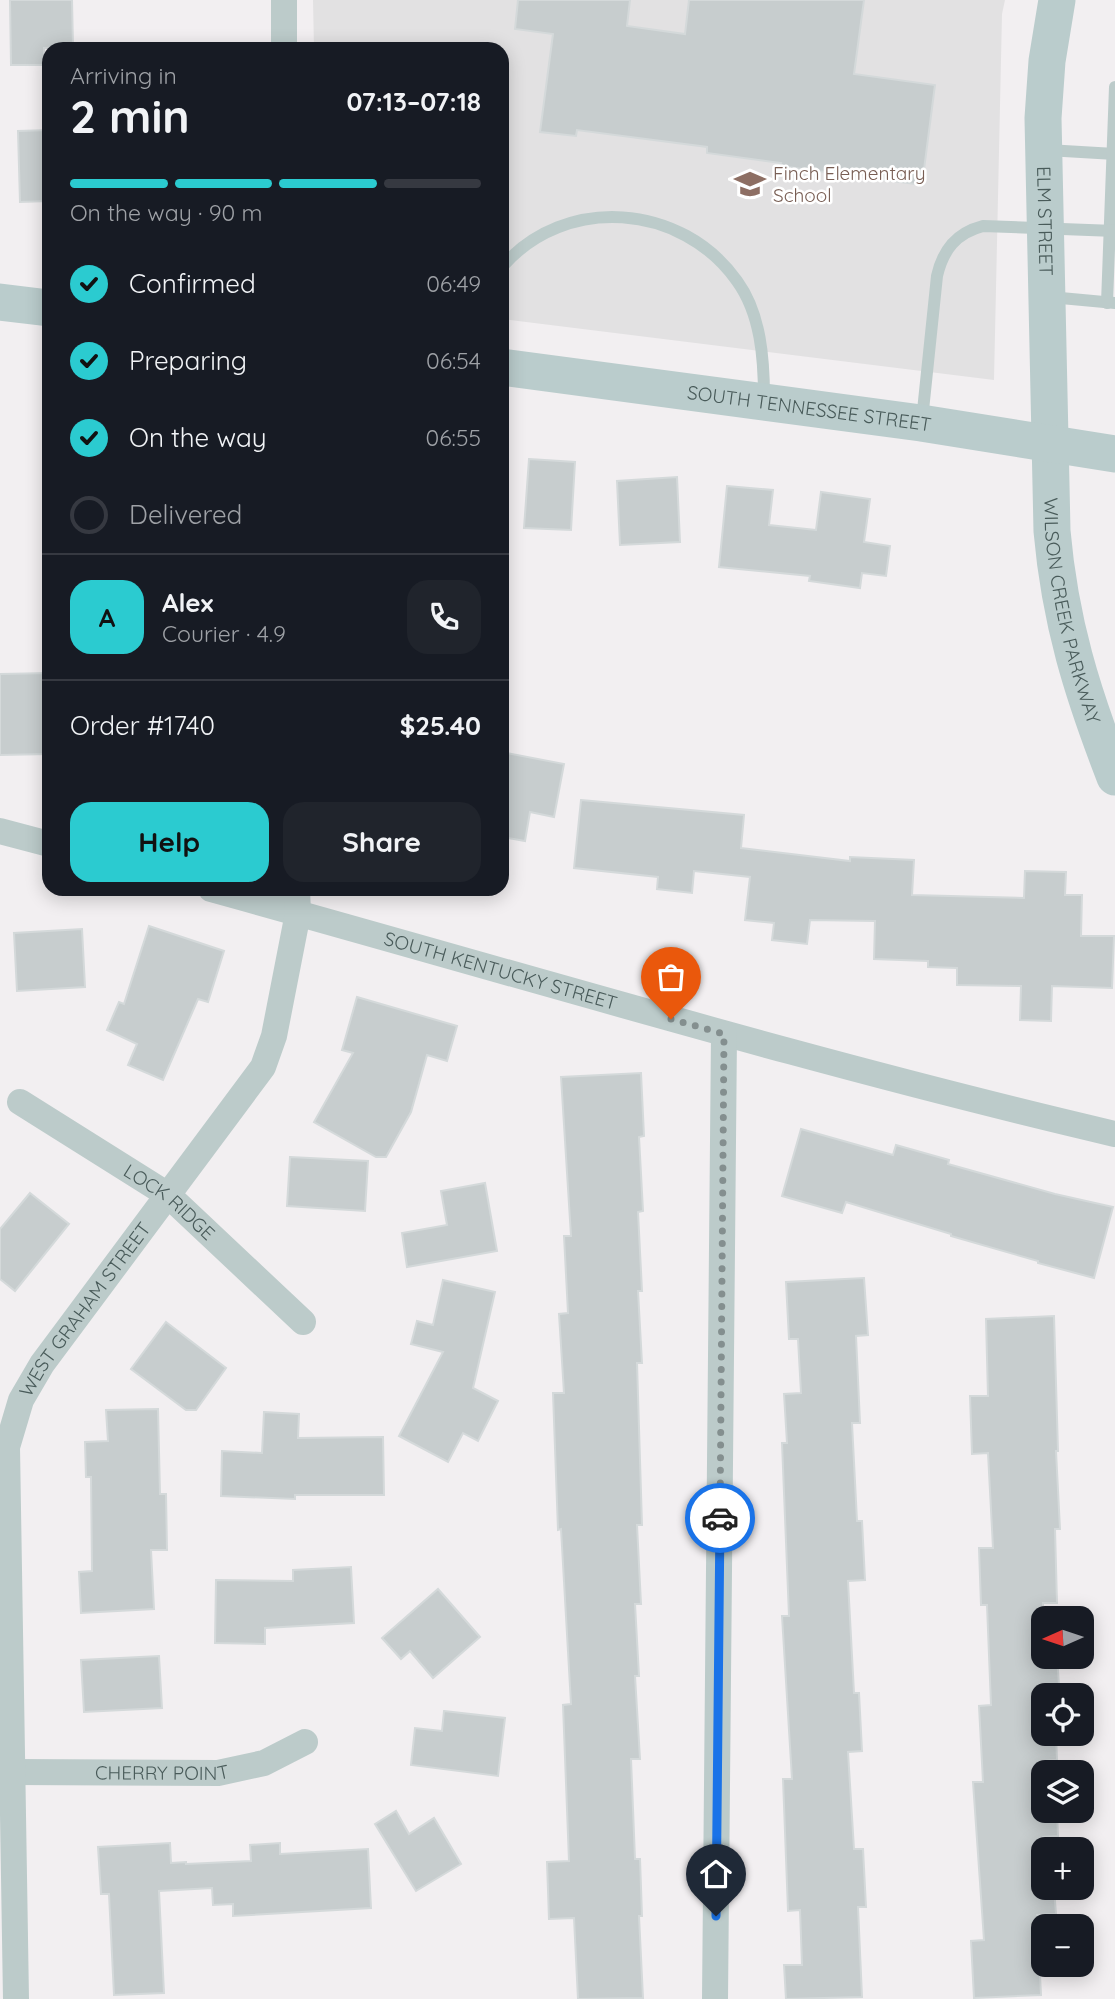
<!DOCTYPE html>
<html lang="en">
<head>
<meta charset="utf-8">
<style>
  body { margin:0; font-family:Quicksand,sans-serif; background:#20242c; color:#f1f3f6; height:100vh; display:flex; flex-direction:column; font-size:26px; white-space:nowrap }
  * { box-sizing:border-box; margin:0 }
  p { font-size:23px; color:#9ea1a6 }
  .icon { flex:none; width:38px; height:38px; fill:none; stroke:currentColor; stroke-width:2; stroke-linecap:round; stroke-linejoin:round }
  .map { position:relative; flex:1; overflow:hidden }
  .details { position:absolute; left:42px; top:42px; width:467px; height:854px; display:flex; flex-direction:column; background:#171b24; border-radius:21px; box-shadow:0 4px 18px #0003 }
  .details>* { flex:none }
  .needle { width:46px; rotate:267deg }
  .controls { position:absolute; left:1031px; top:1606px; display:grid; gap:14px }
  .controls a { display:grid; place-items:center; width:63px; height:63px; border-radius:14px; background:#171b24; box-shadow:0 4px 18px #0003; font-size:35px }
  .pin { position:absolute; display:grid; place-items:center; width:60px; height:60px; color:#fff; margin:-72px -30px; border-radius:50% 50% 50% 0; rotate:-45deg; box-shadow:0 0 7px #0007 }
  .pin .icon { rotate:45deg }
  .courier { position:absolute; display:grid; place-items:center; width:70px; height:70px; margin:-35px; border:5px solid #1a73e8; border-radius:50%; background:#fff; color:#222; box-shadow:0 2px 9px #0007 }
  .overview em { font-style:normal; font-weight:800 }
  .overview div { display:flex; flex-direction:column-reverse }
  .overview { display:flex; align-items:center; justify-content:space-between; height:119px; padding:0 28px }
  h1 { font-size:46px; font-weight:800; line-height:52px }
  .bar { display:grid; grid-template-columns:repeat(4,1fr); gap:10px 7px; align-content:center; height:84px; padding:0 28px }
  .bar i { height:9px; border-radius:5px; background:#363941 }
  .bar .current { background:#2bcbd0 }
  .bar p { grid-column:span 4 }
  .line { display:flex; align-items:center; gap:18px; padding:0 28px; border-top:2px solid #363941 }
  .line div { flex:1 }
  .round { display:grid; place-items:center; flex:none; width:74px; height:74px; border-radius:21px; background:#20242c }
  ol { padding:0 28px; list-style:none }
  li { display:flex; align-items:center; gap:21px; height:77px }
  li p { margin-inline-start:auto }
  li .icon { padding:7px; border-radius:50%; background:#2bcbd0; color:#111; stroke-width:4 }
  li:last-child { color:#9ea1a6 }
  li i { width:38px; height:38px; border:4px solid #363941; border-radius:50% }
  .action { display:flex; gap:14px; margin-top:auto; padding:14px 28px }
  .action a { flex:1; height:80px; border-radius:21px; background:#2bcbd0; color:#111; font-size:28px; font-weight:800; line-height:80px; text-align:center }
  .action a+a { background:#20242c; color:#f1f3f6 }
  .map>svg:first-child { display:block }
</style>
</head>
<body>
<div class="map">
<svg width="1115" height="1999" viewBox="0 0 1115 1999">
  <rect width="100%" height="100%" fill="#f2eff1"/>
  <polygon fill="#e2e1e2" points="313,0 1005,0 1002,14 994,380 502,319 502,49 314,49"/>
  <g fill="#c7cdce" stroke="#d4d9da" stroke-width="2">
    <polygon points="10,0 72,0 73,47 44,48 44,65 11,65"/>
    <polygon points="518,0 630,0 627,26 685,34 689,0 864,0 854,74 935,85 922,185 780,166 781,163 707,153 707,147 577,130 576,136 540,132 553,34 515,29"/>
    <polygon points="49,130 49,201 20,202 18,131"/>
    <polygon points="529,459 575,462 571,530 524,528"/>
    <polygon points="677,477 680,542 620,545 617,481"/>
    <polygon points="727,486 773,490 769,525 816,530 821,492 870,499 864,542 890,546 886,576 862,573 860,588 809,581 810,576 719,567"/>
    <polygon points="49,673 49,754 0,755 0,674"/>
    <polygon points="502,752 564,764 554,817 530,812 525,841 502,837"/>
    <polygon points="581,800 744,815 741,848 850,861 850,857 914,860 912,895 1024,898 1025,871 1066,872 1065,895 1082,895 1081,936 1114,936 1112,988 1052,986 1051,1021 1020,1020 1021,986 957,985 957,968 928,967 928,961 874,959 875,921 810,920 807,944 772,940 774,923 745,920 750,877 694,871 692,893 657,889 658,877 574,868"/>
    <polygon points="149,926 224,951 208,1002 198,999 163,1080 128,1065 137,1044 107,1030 119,1002 124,1004"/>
    <polygon points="82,929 85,987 17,991 14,933"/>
    <polygon points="357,997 457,1026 447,1061 427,1055 411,1112 386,1157 376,1157 314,1122 353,1053 342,1050"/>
    <polygon points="641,1073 644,1136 639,1137 643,1211 638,1212 642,1291 638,1291 642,1363 637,1363 642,1525 637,1525 641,1604 635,1604 639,1676 635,1676 640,1759 631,1759 635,1859 640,1859 642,1916 639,1916 643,1998 578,1999 574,1918 549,1919 547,1862 569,1861 563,1705 571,1704 561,1529 558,1530 553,1393 564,1393 559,1314 568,1313 564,1236 571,1236 561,1077"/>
    <polygon points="801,1129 893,1155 896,1145 949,1160 948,1164 1055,1194 1113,1207 1094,1278 1038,1263 1038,1261 951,1236 951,1234 846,1202 842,1213 782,1196"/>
    <polygon points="290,1157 368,1161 365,1211 287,1206"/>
    <polygon points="485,1183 497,1251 407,1267 402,1233 447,1225 441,1191"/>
    <polygon points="30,1193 69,1224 15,1291 0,1279 0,1229"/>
    <polygon points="864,1278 868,1335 856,1336 860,1423 852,1423 857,1521 862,1521 865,1580 848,1581 854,1693 859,1693 862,1751 848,1752 854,1849 863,1849 866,1907 858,1907 862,1997 786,1999 784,1965 802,1965 800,1910 788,1911 783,1779 792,1779 782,1616 789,1616 782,1443 787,1443 784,1394 801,1393 798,1339 789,1339 786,1282"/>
    <polygon points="443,1280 495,1292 473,1388 498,1401 478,1441 463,1433 448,1462 399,1436 443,1352 411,1344 417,1321 433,1325"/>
    <polygon points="1054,1316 1058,1451 1056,1451 1060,1529 1055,1529 1057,1603 1043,1603 1043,1657 1057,1657 1059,1685 1043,1686 1043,1734 1056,1734 1057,1760 1043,1761 1043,1811 1057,1811 1058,1836 1043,1837 1043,1888 1054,1888 1056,1914 1037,1915 1041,1995 974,1998 971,1941 984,1940 973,1782 983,1782 979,1706 991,1705 987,1605 981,1605 979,1548 993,1548 988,1453 972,1454 970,1396 988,1396 986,1319"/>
    <polygon points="166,1322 226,1368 196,1410 186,1410 131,1369"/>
    <polygon points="158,1409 160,1494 166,1494 167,1550 151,1550 154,1609 81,1613 79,1572 92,1571 91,1477 86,1477 85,1442 108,1441 106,1410"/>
    <polygon points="264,1412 299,1414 298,1438 383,1437 384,1495 295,1495 295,1499 221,1496 222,1451 262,1453"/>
    <polygon points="351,1567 354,1623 265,1628 265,1644 215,1643 216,1580 293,1581 293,1570"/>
    <polygon points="438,1589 480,1637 433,1678 410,1651 401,1659 382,1638"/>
    <polygon points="159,1656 162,1708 84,1712 81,1660"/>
    <polygon points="444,1711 505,1718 498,1776 411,1765 415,1728 442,1731"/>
    <polygon points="396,1811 409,1834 434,1818 461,1864 416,1891 375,1824"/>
    <polygon points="170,1843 171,1863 186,1862 186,1864 251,1861 250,1845 280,1843 280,1854 368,1849 371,1908 233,1916 233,1904 213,1905 212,1888 159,1891 164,1993 114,1995 109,1894 101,1894 98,1847"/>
  </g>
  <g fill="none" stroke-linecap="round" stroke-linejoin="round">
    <g stroke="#bccbca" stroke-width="12">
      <polyline points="1047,150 1115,154"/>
      <path d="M502,267C565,194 682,203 737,281C761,314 764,359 764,398"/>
      <polyline points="1050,297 1115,303"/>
      <polyline points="1107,303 1115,87"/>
      <path d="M922,420L937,276C943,250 956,233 983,226L1115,231"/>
    </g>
    <g stroke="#bccbca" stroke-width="26">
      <polyline points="284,0 284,49"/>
      <polyline points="0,831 49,844"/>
      <path id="s1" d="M211,889C512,972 811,1063 1115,1134"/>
      <path id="s2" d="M20,1102L168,1195L303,1322"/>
      <path id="s3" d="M13,1772L218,1773L264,1763L305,1742"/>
      <path id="s4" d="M16,1999L7,1447L21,1400L42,1364L263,1067L274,1036L298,913L297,889"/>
      <polyline points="715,1999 724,1034"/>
    </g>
    <g stroke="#bacccc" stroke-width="37">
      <path id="s5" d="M1057,0L1047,61L1043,118L1052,531C1060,622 1082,692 1115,777"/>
      <polyline points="0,302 49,308"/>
      <path id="s6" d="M502,367L921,423L1115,454"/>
    </g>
  </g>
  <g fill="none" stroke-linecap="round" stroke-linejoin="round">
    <polyline stroke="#848f8f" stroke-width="7" stroke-dasharray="0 12.6" points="671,1019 724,1034 720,1518"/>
    <polyline stroke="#1a73e8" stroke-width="9" points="716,1916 720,1518"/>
  </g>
  <defs>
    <symbol id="school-bare" viewBox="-9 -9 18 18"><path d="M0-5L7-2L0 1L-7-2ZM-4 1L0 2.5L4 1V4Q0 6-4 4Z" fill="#8d6e63" stroke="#fff" stroke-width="2.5" paint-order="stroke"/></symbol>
  </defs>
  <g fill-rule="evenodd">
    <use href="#school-bare" x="728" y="162" width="44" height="44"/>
  </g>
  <g text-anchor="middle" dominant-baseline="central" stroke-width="5" stroke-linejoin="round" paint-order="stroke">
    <g font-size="19" fill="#785e54" stroke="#fff" text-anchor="start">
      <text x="773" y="173">Finch Elementary<tspan x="773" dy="22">School</tspan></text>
    </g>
    <g font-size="19" fill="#495b5a" stroke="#fff">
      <text stroke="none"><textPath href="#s5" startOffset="222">ELM STREET</textPath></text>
      <text stroke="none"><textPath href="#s6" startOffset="310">SOUTH TENNESSEE STREET</textPath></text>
      <text stroke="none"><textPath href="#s5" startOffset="614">WILSON CREEK PARKWAY</textPath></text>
      <text stroke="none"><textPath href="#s1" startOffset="301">SOUTH KENTUCKY STREET</textPath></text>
      <text stroke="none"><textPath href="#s2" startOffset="180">LOCK RIDGE</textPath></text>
      <text stroke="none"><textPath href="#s4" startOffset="712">WEST GRAHAM STREET</textPath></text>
      <text stroke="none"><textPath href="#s3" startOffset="149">CHERRY POINT</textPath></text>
    </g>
  </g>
</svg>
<div class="controls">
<a><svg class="needle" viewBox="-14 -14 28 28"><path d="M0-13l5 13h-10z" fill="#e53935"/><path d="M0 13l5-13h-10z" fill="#9ea1a6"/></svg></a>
<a><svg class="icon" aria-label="locate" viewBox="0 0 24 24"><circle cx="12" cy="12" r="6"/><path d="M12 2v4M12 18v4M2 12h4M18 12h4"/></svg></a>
<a><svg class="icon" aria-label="layers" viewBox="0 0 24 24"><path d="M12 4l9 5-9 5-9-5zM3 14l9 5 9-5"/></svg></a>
<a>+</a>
<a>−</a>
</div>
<div class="pin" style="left:671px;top:1019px;background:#ea580c"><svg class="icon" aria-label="bag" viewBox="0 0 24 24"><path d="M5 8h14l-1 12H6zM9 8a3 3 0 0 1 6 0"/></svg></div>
<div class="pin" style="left:716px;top:1916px;background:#1f2937"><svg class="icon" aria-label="home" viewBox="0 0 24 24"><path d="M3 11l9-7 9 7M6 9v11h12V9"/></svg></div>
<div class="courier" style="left:720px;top:1518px"><svg class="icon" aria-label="car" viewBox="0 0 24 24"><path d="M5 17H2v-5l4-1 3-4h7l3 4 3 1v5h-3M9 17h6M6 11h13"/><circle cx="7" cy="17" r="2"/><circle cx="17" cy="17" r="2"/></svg></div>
<section class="details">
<div class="overview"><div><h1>2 min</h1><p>Arriving in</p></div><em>07:13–07:18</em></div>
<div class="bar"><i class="current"></i><i class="current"></i><i class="current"></i><i></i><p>On the way · 90 m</p></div>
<ol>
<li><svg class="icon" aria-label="check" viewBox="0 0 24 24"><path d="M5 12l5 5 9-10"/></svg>Confirmed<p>06:49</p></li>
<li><svg class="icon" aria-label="check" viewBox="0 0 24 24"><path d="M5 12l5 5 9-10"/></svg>Preparing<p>06:54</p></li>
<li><svg class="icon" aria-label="check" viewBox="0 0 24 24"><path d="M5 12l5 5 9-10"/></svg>On the way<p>06:55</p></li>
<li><i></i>Delivered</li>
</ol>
<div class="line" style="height:126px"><b class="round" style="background:#2bcbd0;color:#111">A</b><div><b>Alex</b><p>Courier · 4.9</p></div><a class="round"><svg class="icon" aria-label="phone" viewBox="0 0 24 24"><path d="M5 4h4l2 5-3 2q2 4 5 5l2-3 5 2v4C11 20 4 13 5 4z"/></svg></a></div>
<div class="line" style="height:91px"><div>Order #1740</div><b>$25.40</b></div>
<div class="action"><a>Help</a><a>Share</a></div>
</section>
</div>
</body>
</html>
